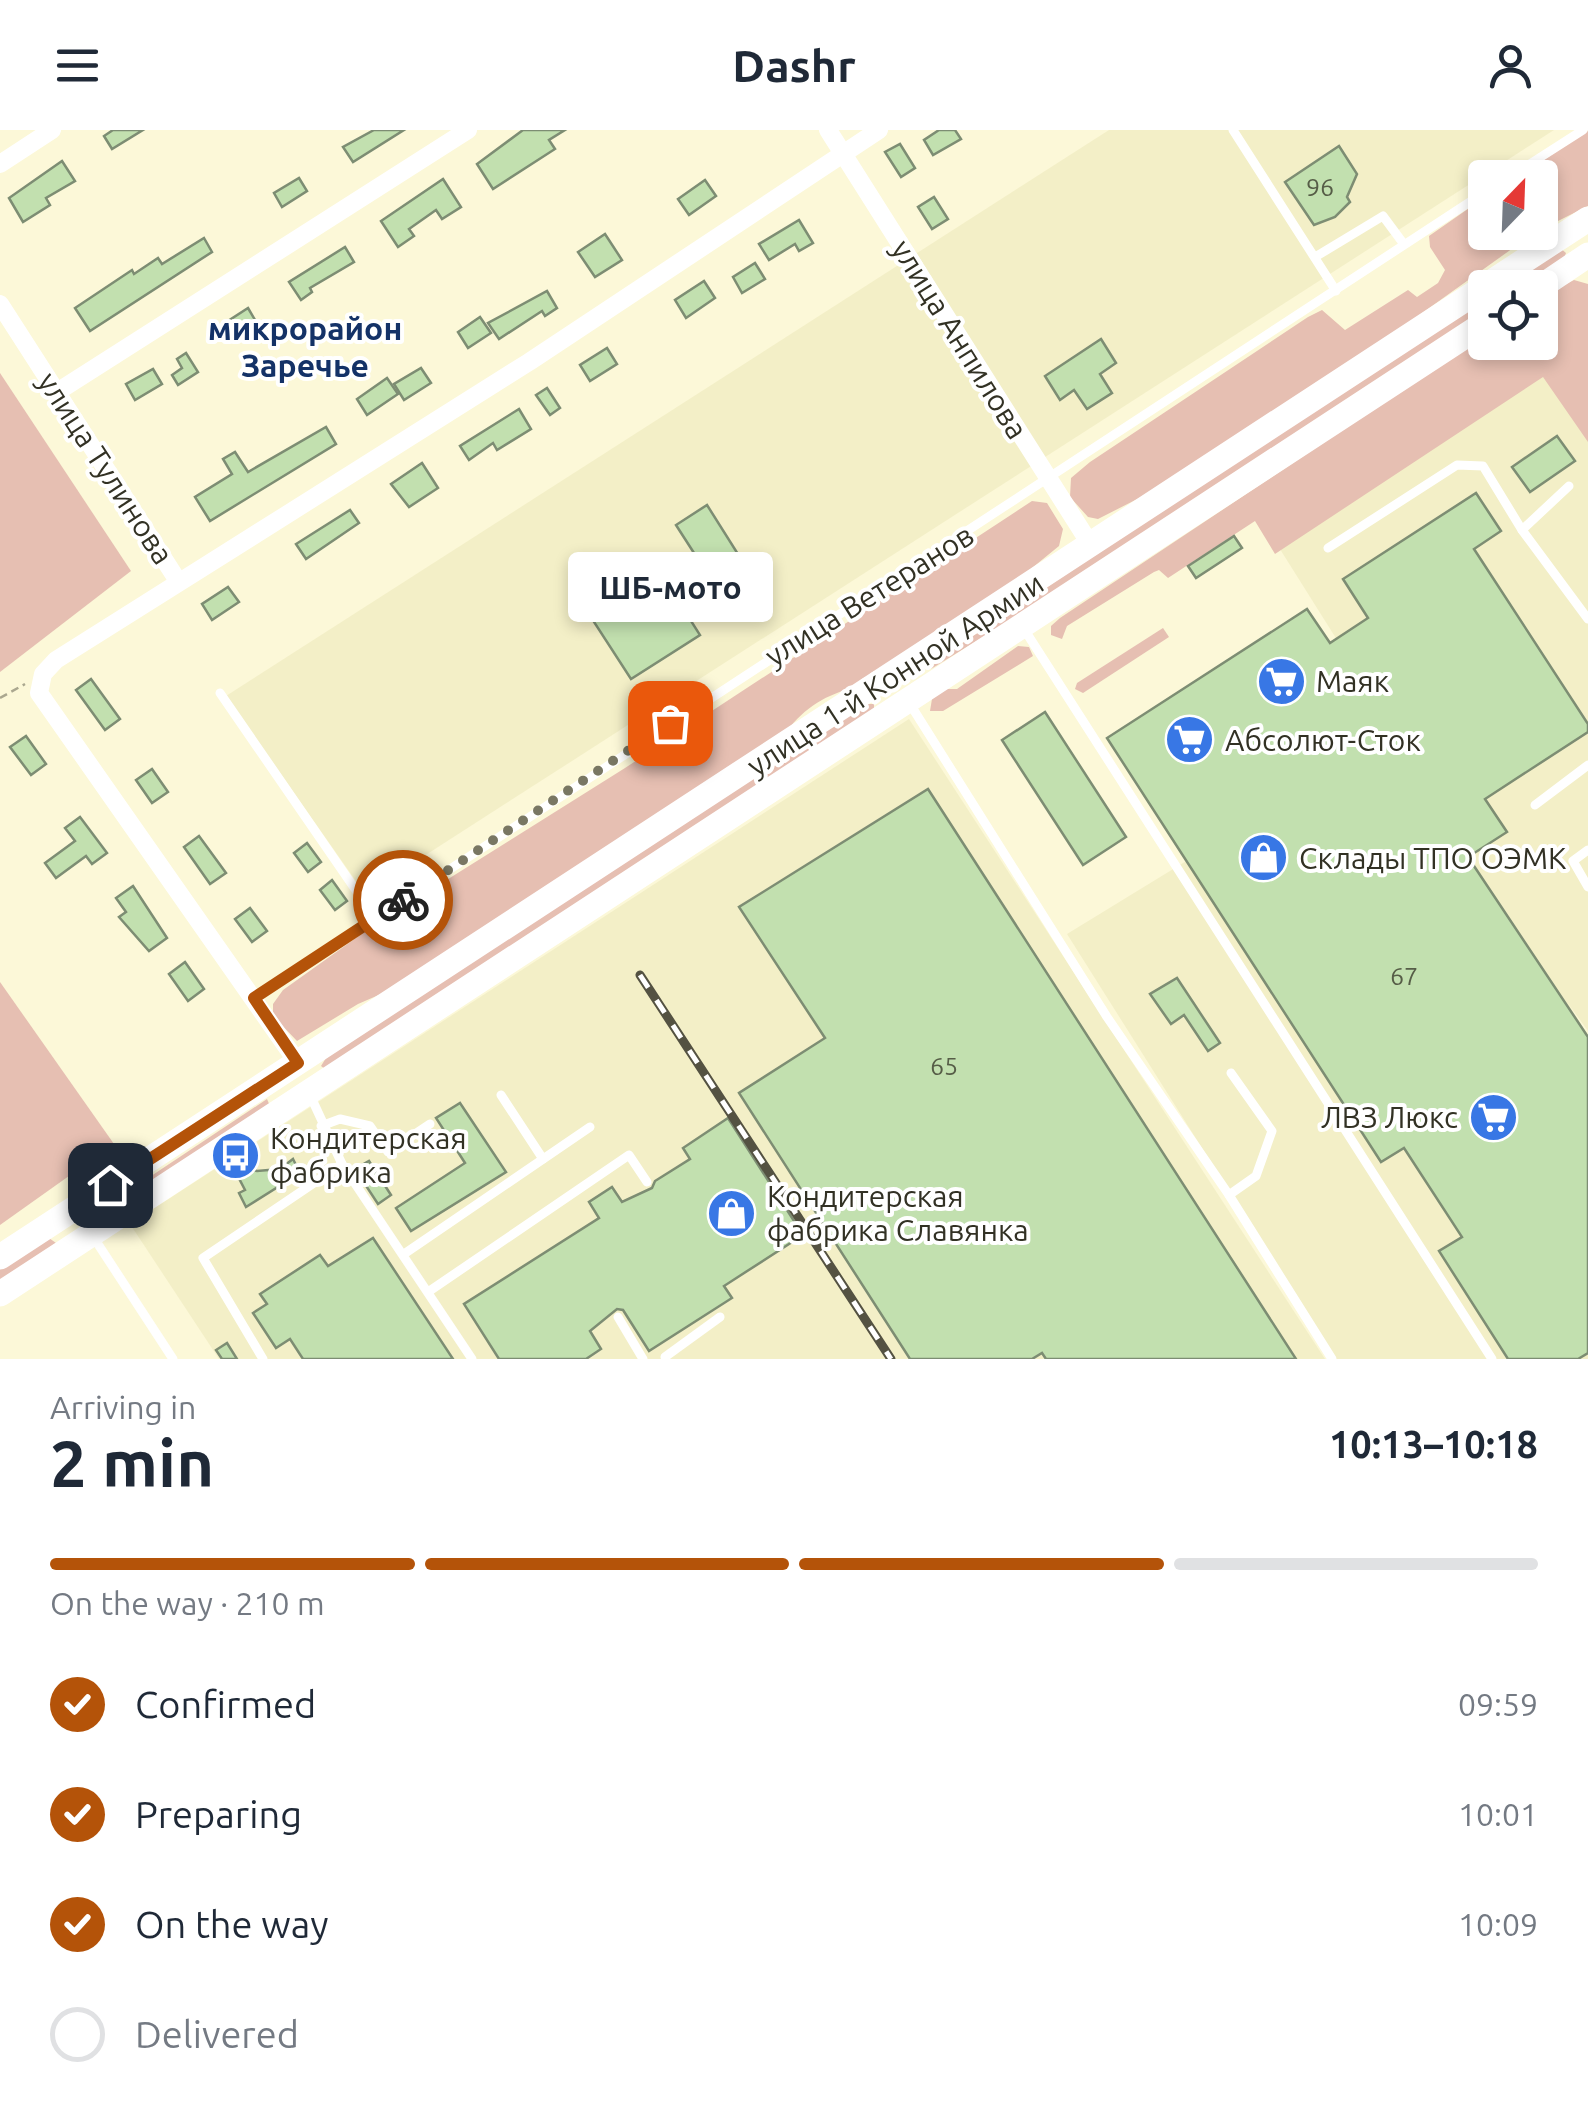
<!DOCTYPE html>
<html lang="en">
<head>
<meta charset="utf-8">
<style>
  body { margin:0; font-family:Ubuntu,sans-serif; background:#f6f6f7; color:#1f2937; height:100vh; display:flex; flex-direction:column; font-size:38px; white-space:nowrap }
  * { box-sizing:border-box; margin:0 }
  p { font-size:32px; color:#747a83 }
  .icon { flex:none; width:55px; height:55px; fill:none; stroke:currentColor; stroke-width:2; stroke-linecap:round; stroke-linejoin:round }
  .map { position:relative; height:1229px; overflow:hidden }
  .side { display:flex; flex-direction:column; background:#fff; flex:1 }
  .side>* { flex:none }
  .needle { width:65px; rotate:23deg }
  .controls { position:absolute; left:1468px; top:30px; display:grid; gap:20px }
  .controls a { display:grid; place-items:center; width:90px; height:90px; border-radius:10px; background:#fff; box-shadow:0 5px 15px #0003; font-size:50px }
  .pin { position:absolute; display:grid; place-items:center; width:85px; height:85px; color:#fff; margin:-42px; border-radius:20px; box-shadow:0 5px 15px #0006 }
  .courier { position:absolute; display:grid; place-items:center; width:100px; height:100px; margin:-50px; border:8px solid #b45309; border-radius:50%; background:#fff; color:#222; box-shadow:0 2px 12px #0007 }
  .bubble { position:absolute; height:70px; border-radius:10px; background:#fff; box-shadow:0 5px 15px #0003; font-size:32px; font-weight:700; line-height:70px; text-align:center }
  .summary em { font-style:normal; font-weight:700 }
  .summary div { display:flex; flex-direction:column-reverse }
  .summary { display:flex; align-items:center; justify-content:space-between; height:170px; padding:0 50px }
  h1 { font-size:65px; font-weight:700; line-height:75px }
  .bar { display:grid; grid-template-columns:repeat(4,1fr); gap:15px 10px; align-content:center; height:120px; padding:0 50px }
  .bar i { height:12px; border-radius:8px; background:#e0e1e3 }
  .bar .on { background:#b45309 }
  .bar p { grid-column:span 4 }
  ol { padding:0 50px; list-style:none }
  li { display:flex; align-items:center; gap:30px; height:110px }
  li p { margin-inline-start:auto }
  li .icon { padding:10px; border-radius:50%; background:#b45309; color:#fff; stroke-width:4 }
  li:last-child { color:#747a83 }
  li i { width:55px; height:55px; border:5px solid #e0e1e3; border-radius:50% }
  header { display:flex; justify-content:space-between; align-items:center; height:130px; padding:0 50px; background:#fff; font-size:45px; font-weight:700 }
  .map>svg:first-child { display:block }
</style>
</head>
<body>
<header><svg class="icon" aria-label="menu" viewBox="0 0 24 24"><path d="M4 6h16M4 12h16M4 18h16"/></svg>Dashr<svg class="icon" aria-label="person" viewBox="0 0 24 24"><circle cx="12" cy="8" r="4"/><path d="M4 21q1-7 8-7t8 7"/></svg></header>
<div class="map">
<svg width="1588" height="1229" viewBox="0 0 1588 1229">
  <rect width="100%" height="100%" fill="#fcf8d8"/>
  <g fill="#f3efc7">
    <polygon points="1109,0 1554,0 365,764 226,566"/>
    <polygon points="1588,181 1588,901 1567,872 1588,905 1588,1229 1335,1229 1067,804 1394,604 1415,634 1266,397"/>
    <polygon points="909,589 1325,1229 219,1229 130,1094"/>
  </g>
  <g fill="#e6bfb2">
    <polygon points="1588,1 1588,76 1540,100 1540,48 1516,48"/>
    <polygon points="1485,67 1485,102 1534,103 1372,219 1157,359 1098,389 1088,387 1070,367 1071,348 1090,332 1308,187 1322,180 1345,200 1408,160 1417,167 1438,153 1445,140 1430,117 1429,106"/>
    <polygon points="1560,118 1566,123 1564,128 1518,157 1499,158"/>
    <polygon points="1574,150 1588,154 1588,312 1543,247 1275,424 1255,391 1168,448 1159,440 1154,442 1067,496 1062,509 1051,505 1051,496 1060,488 1485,205 1485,212 1540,212 1540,167"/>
    <polygon points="1485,167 1485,180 1123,421 931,539 938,529"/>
    <polygon points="0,243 131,441 0,542"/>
    <path d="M1032,371L1047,373L1063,399L1059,416L1021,447L855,557C826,565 805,577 787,601L388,861L358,874L297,911L273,886V874L283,860L370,798L625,638Z"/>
    <polygon points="1163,498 1169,507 1083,563 1075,559 1077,553"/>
    <polygon points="1018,516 1029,517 1033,526 943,581 930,581 932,569 944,559 957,559"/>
    <polygon points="867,574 874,574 874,579 325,939 321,936 326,928"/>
    <polygon points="0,852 114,1014 0,1095"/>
    <polygon points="267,969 270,976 124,1071 115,1070"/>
    <polygon points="49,1108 56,1113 0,1152 0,1139"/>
  </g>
  <g fill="#c2e0af" stroke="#7d8d73" stroke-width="2.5">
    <polygon points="113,0 143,0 112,19 104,6"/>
    <polygon points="374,0 404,0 353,32 343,17"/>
    <polygon points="523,0 565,0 549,10 555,19 493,59 477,34"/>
    <polygon points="939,0 955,0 961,9 933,25 924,10"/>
    <polygon points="900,14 915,38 901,47 885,22"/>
    <polygon points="1339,16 1357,44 1347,67 1350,72 1335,87 1314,95 1285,52"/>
    <polygon points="62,31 75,51 46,68 50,75 23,92 9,68"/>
    <polygon points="299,48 307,61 282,77 274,63"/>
    <polygon points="443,49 461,77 442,89 436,80 409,99 414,106 398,117 381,91"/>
    <polygon points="705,50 716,66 689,85 678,69"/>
    <polygon points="934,67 948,89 932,99 918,77"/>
    <polygon points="799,90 813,113 799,121 795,114 769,130 759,114"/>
    <polygon points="605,104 622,130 595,147 578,122"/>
    <polygon points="204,108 212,122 90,201 75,178 132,140 134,144 158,128 162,134"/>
    <polygon points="345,117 354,132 310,158 312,162 301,170 289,152"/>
    <polygon points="755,133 765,149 742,163 733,147"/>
    <polygon points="704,151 715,168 686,188 675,170"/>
    <polygon points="547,161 557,178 545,186 542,181 499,209 488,193"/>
    <polygon points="248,178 258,195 235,209 225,193"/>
    <polygon points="480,187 491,203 468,218 458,202"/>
    <polygon points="1101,209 1116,233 1100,244 1112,263 1087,279 1074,260 1060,270 1045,246"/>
    <polygon points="607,218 617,234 590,251 580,235"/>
    <polygon points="186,223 198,242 178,255 172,245 182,238 177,229"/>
    <polygon points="421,238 431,253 404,270 394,254"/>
    <polygon points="153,239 162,254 135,270 126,254"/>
    <polygon points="387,248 398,264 367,285 357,269"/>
    <polygon points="547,258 560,278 550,285 536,265"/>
    <polygon points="519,279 531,299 497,320 493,313 469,330 460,316"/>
    <polygon points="326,297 336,314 210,391 195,367 232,344 223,329 235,322 248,342"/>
    <polygon points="1557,306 1575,331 1530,362 1512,337"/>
    <polygon points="422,333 438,358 409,377 391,354"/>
    <polygon points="1476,363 1501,401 1474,419 1588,594 1588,602 1485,669 1507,702 1468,727 1588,907 1588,1223 1578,1229 1508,1229 1439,1121 1462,1107 1404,1018 1381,1032 1107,608 1307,479 1330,513 1368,488 1343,449"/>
    <polygon points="707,375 765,467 747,478 725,442 712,451 676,395"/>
    <polygon points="350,380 359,393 306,429 296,414"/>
    <polygon points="1234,406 1242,418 1196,448 1188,436"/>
    <polygon points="653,431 700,505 631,549 583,475"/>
    <polygon points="228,457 239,472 212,490 202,474"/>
    <polygon points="91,549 120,589 105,600 76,560"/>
    <polygon points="1045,582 1126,707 1083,735 1002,610"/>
    <polygon points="26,606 46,634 31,645 10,617"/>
    <polygon points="152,639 168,662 152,673 136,650"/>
    <polygon points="928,659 1296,1229 1046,1229 1042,1223 1032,1229 910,1229 739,963 825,908 739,777"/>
    <polygon points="80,687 107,723 92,734 86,726 56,748 45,733 75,711 65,698"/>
    <polygon points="199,706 226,743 210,754 184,717"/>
    <polygon points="307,713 321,732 308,742 294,723"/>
    <polygon points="332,750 347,771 335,780 320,760"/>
    <polygon points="133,756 167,808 149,821 119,787 126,782 116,768"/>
    <polygon points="250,778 267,801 252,812 235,789"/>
    <polygon points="185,832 204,859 188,871 169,844"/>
    <polygon points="1177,848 1220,913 1208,921 1184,885 1171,894 1150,864"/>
    <polygon points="460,973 506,1042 411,1101 396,1078 465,1033 436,988"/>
    <polygon points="728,988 803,1105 724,1156 732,1168 649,1221 623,1180 617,1179 590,1201 601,1219 586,1229 499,1229 464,1174 599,1088 589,1072 612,1057 622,1072 652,1058 655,1051 690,1029 683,1018"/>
    <polygon points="293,1029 300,1043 246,1077 239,1063 245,1060 231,1033 257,1041 280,1039"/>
    <polygon points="369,1031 391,1065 378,1074 355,1039"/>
    <polygon points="373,1108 453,1229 303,1229 290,1209 276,1218 253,1183 267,1174 260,1164 320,1125 328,1136"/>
    <polygon points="227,1213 237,1229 222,1229 216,1220"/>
  </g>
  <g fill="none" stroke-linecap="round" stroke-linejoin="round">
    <polyline stroke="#aaa78f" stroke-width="2.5" stroke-dasharray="8 5" stroke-linecap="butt" points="0,568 25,554"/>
    <g stroke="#fff" stroke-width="9">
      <polyline points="1233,0 1336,161"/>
      <polyline points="1508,48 1583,0"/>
      <polyline points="1315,127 1383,86 1403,113"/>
      <polyline points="1522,400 1569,356"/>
      <polyline points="1328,418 1457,335 1483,336 1522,400 1588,489"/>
      <polyline points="1024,499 1492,1229"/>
      <polyline points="220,563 375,788"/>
      <polyline points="910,574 1107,887 1229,1065 1332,1229"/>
      <polyline points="1535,675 1588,635"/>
      <polyline points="1588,720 1573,731 1588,757"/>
      <polyline points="253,868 1485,62"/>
      <polyline points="310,965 342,1034 472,1229"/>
      <polyline points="501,965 543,1029"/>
      <polyline points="321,996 340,989 370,996 388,1022 430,994"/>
      <polyline points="1229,1065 1256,1046 1272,1001 1231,943"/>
      <polyline points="94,1108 173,1229"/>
      <polyline points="404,1124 590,997"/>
      <polyline points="428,1162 629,1025 647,1052"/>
      <polyline points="618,1187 643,1229"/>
      <polyline points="665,1227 720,1187"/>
      <polyline points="263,1229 203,1128 342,1034"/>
    </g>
    <g stroke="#fff" stroke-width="18">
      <polyline points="828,0 1092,417"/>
      <polyline points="0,34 52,0"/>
      <polyline points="0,174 178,451"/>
      <polyline points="57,262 468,0"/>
      <polyline points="298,933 39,563 43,544 56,530 529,232 879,0"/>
    </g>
    <g stroke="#fff" stroke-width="25">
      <polyline points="1539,158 1588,125"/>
      <polyline points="0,1127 1588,89"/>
      <polyline points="0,1164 1485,193"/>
    </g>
    <defs>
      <polyline id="rail" points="640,845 891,1229"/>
    </defs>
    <use href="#rail" stroke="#545242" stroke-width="9"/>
    <use href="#rail" stroke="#fff" stroke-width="5" stroke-dasharray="15" stroke-linecap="butt"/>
  </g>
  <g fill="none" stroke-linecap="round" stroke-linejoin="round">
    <polyline stroke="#797763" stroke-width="10" stroke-dasharray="0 18" points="403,770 670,593"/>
    <polyline stroke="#b45309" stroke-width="12" points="110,1055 298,933 254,868 403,770"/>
  </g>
  <defs>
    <symbol id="supermarket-disc" viewBox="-11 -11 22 22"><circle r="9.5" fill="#3877e5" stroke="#fff"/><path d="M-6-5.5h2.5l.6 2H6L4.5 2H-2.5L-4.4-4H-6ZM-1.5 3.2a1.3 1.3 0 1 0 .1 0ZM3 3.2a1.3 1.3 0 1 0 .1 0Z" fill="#fff"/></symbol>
    <symbol id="shop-disc" viewBox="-11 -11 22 22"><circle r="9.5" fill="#3877e5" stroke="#fff"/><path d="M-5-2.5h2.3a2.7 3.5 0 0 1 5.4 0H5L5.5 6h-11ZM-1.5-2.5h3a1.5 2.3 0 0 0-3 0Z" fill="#fff"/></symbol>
    <symbol id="bus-disc" viewBox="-11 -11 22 22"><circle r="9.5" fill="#3877e5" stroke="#fff"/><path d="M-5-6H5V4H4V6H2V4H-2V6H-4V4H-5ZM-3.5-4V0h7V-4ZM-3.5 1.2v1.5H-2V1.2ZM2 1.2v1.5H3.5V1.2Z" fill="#fff"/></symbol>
  </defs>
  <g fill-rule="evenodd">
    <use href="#supermarket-disc" x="1254" y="524" width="55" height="55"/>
    <use href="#supermarket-disc" x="1162" y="582" width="55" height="55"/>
    <use href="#shop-disc" x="1236" y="700" width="55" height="55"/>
    <use href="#supermarket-disc" x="1466" y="960" width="55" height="55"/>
    <use href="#bus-disc" x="208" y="998" width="55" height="55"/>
    <use href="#shop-disc" x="704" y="1056" width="55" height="55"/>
  </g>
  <g text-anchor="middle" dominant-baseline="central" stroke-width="8" stroke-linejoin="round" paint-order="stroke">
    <g font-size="25" fill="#565d47">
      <text x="1320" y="57">96</text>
      <text x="1404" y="846">67</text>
      <text x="944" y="936">65</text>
    </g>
    <g font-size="30" fill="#323124" stroke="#fff">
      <text transform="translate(960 209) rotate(58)">улица Анпилова</text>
      <text transform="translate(106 338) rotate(57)">улица Тулинова</text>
      <text transform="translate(869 465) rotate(-32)">улица Ветеранов</text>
      <text transform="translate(895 544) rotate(-33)">улица 1-й Конной Армии</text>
    </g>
    <g font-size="30" fill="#323124" stroke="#fff" text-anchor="start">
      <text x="1316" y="551">Маяк</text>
      <text x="1225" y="610">Абсолют-Сток</text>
      <text x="1299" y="728">Склады ТПО ОЭМК</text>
      <text x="1458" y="987" text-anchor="end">ЛВЗ Люкс</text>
      <text x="270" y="1008">Кондитерская<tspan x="270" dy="34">фабрика</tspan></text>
      <text x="767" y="1066">Кондитерская<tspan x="767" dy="34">фабрика Славянка</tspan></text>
    </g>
    <g font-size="32" font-weight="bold" fill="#143267" stroke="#fff">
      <text x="305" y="198">микрорайон<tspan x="305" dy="37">Заречье</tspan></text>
    </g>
  </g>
</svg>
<div class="controls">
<a><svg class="needle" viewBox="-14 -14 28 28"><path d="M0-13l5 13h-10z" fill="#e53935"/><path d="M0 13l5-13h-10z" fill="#747a83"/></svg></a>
<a><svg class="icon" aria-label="locate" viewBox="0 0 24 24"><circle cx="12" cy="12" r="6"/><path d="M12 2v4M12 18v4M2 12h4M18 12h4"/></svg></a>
</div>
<div class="pin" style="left:670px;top:593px;background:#ea580c"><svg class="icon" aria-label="bag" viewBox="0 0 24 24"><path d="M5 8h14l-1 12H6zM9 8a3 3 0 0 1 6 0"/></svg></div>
<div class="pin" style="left:110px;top:1055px;background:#1f2937"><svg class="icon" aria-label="home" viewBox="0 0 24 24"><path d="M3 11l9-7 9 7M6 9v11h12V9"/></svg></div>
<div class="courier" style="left:403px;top:770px"><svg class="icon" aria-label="bike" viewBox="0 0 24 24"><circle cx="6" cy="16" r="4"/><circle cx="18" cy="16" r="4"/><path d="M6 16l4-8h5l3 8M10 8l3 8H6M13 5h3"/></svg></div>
<div class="bubble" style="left:568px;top:422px;width:205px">ШБ-мото</div>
</div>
<section class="side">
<div class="summary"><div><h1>2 min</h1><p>Arriving in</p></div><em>10:13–10:18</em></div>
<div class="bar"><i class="on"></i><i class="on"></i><i class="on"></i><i></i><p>On the way · 210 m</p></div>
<ol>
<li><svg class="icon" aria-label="check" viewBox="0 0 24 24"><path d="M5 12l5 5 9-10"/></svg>Confirmed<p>09:59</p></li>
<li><svg class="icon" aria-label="check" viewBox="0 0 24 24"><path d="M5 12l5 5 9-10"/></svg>Preparing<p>10:01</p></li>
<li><svg class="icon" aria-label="check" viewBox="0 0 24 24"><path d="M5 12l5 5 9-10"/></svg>On the way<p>10:09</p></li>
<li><i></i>Delivered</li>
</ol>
</section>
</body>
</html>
